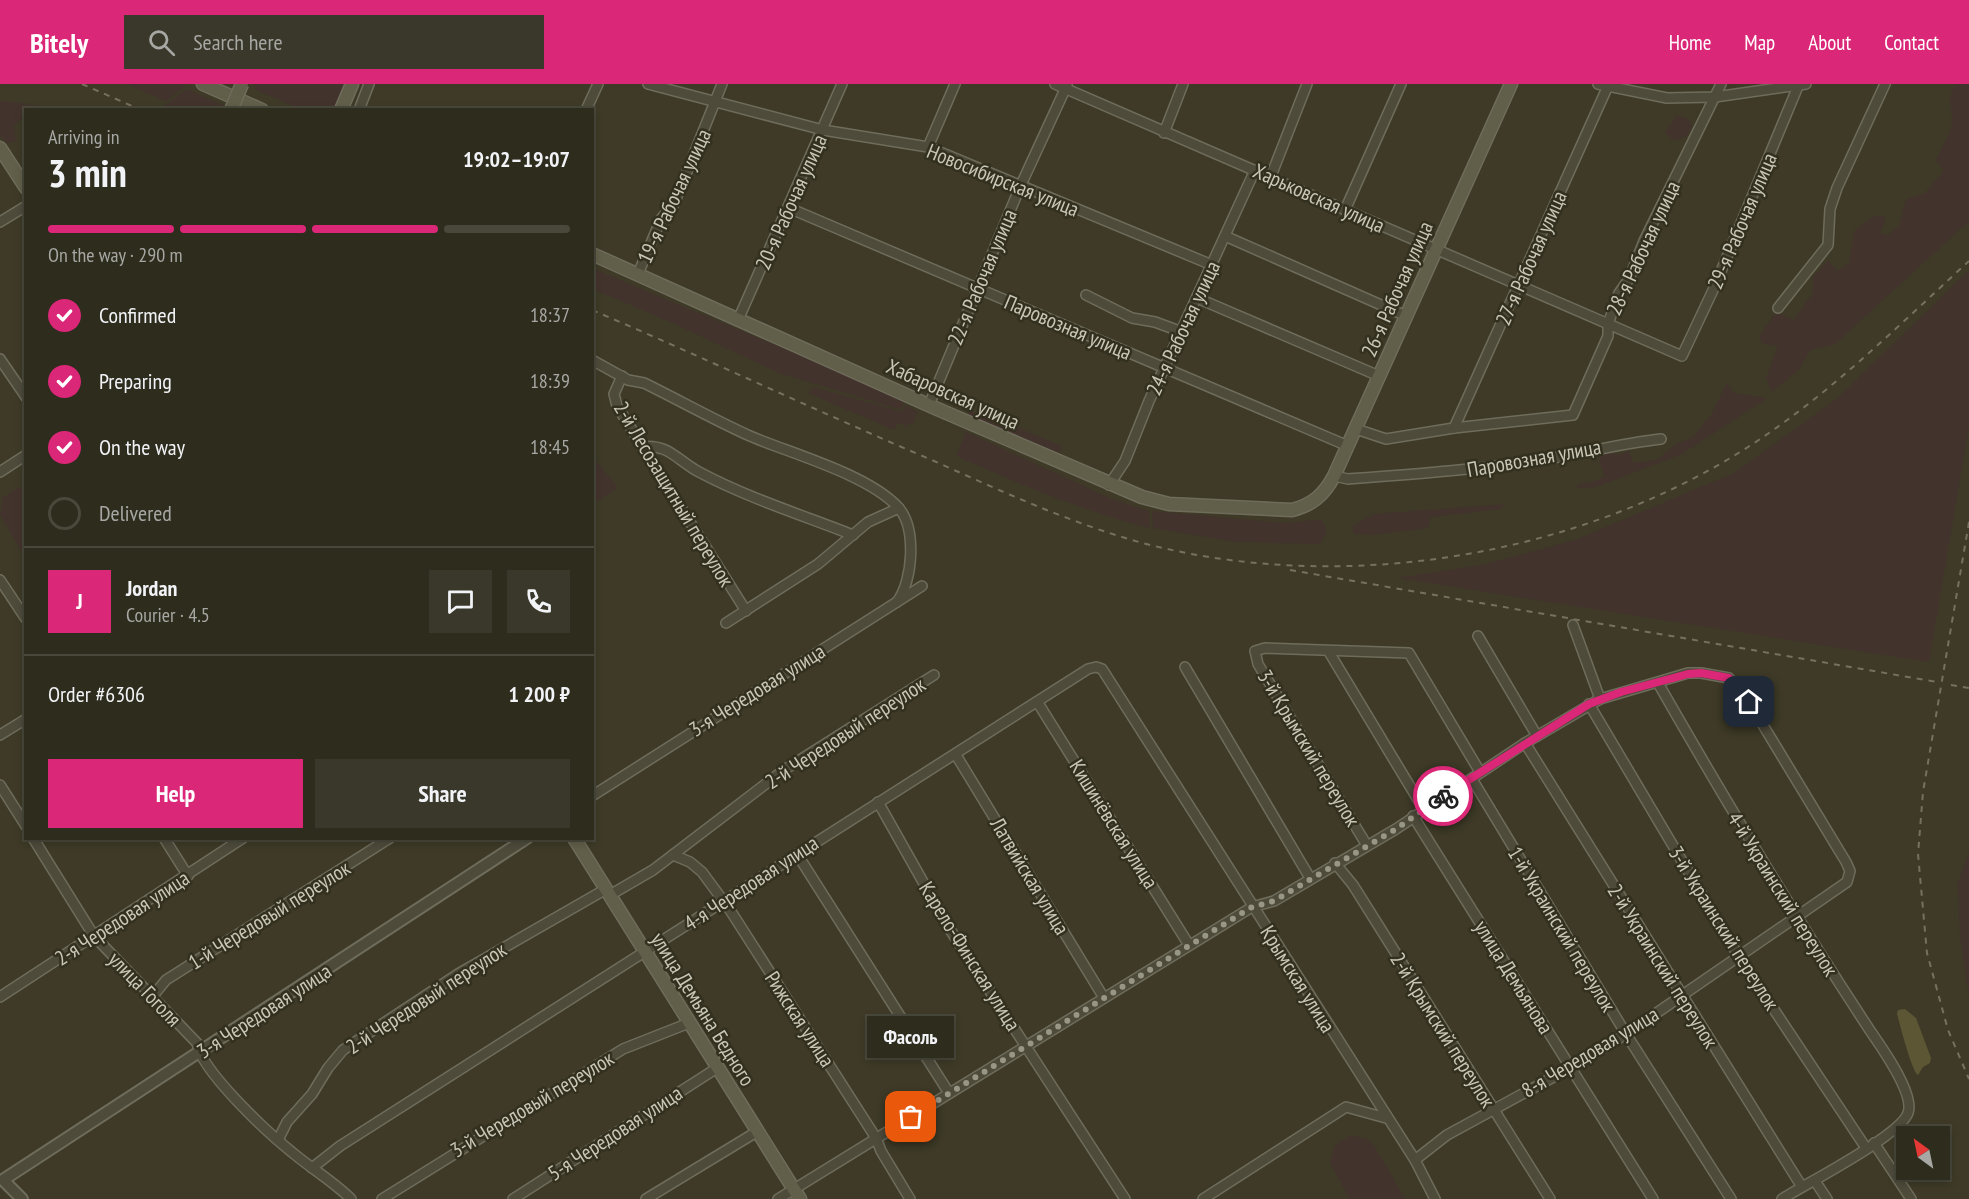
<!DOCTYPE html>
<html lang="en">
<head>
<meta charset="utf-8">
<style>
  body { margin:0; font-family:"PT Sans Narrow",sans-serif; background:#3a382a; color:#f1f3f6; height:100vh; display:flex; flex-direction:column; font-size:22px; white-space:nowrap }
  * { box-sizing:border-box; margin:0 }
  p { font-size:20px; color:#a7a7a4 }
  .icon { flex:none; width:33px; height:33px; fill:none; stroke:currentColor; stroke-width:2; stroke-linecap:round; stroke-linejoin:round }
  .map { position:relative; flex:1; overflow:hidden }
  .sheet { position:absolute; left:24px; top:24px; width:570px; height:732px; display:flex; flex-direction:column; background:#2e2c1d; border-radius:0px; box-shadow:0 3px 9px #0003,0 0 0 2px #49483b }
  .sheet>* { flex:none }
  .needle { width:39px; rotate:327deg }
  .fabs { position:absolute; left:1896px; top:1042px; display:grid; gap:12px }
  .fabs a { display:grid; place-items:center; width:54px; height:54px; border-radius:0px; background:#2e2c1d; box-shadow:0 3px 9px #0003,0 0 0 2px #49483b; font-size:30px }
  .pin { position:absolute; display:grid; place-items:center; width:51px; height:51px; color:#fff; margin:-26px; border-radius:12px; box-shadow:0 3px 9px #0006 }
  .courier { position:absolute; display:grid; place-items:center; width:60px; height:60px; margin:-30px; border:4px solid #db2777; border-radius:50%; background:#fff; color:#222; box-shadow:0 2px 8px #0007 }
  .bubble { position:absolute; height:42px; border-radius:0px; background:#2e2c1d; box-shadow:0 3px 9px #0003,0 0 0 2px #49483b; font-size:20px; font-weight:700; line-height:42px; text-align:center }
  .headline em { font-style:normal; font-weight:700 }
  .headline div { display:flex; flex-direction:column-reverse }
  .headline { display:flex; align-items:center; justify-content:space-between; height:102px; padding:0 24px }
  h1 { font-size:39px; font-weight:700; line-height:45px }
  .bar { display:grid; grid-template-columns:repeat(4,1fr); gap:9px 6px; align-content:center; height:72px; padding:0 24px }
  .bar i { height:8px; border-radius:4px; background:#49483b }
  .bar .active { background:#db2777 }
  .bar p { grid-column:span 4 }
  .line { display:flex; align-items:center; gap:15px; padding:0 24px; border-top:2px solid #49483b }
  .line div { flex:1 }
  .round { display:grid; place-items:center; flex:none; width:63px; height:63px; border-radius:0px; background:#3a382a }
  ol { padding:0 24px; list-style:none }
  li { display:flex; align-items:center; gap:18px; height:66px }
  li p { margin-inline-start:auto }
  li .icon { padding:6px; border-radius:50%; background:#db2777; color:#fff; stroke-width:4 }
  li:last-child { color:#a7a7a4 }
  li i { width:33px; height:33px; border:3px solid #49483b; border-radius:50% }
  .action { display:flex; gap:12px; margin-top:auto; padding:12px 24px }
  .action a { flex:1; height:69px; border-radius:0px; background:#db2777; color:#fff; font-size:24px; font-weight:700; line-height:69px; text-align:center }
  .action a+a { background:#3a382a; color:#f1f3f6 }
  header { display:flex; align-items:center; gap:36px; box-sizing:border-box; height:84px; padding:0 30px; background:#db2777; color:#fff }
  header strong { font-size:28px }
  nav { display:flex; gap:33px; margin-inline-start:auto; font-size:21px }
  .search { width:420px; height:54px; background:#3a382a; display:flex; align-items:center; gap:15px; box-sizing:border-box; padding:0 21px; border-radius:0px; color:#a7a7a4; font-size:22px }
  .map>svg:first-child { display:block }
</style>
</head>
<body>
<header>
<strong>Bitely</strong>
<div class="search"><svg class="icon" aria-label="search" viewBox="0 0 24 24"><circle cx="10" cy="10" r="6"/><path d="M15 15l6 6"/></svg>Search here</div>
<nav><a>Home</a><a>Map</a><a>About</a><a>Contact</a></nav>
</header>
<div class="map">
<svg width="1969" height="1115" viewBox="0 0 1969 1115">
  <rect width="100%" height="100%" fill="#3e3a27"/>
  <g fill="#43332d">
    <polygon points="127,0 182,0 186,2 166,17"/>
    <polygon points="256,0 346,0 335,25 300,25 254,5"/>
    <path d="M1957,0H1969V137L1835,260L1810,266L1799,286L1772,308L1766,294L1778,262L1763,260L1759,253L1776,228L1794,236L1813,209V194L1828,176L1837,187L1849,179L1854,147L1873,133L1882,131L1886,135L1880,149L1888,151L1899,142L1906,115L1925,109L1944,87L1936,76C1941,65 1952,48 1952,36C1952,23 1946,10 1957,0Z"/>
    <polygon points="187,5 231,25 171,26 164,22"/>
    <path d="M0,17C6,17 48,23 53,25L26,26L25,34L20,35L14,42L16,57L7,59L0,51Z"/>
    <polygon points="1677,31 1689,35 1692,43 1686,52 1674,57 1665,48"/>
    <path d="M592,184C696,229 801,270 904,317L902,326L779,289L677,241L593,205Z"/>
    <polygon points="1969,186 1969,342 1929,578 1397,494 1482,481 1575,456 1734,389 1839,313"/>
    <polygon points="1727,299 1734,309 1767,314 1682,370 1596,403 1577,404 1578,400 1593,398 1604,393 1599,375 1607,369 1619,371 1628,367 1634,379 1656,376 1678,359 1692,354 1711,331"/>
    <polygon points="813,303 903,328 906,321 918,328 913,340 909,339 907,342 898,339 894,346 808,309"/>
    <polygon points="969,327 1000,336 1062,362 1058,375 965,334"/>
    <path d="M966,348L1112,415L1149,427L1150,444C1082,427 1020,400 956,372Z"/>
    <polygon points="592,372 618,404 593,419 592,419"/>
    <polygon points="18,404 25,404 25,474 0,431 3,413"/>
    <polygon points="1506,420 1501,425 1431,433 1428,444 1372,451 1354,450 1353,442 1374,430"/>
    <polygon points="1152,427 1287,439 1321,435 1327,448 1320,460 1237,458 1153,444"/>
    <polygon points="1969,769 1969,912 1960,853 1958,798"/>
    <polygon points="1351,1051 1369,1056 1375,1063 1405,1115 1350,1115 1330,1079 1335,1061"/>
  </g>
  <path fill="#5c5634" d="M1905,925L1916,934L1931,974L1930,979L1923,983L1918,991C1912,988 1900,941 1897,930L1898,926Z"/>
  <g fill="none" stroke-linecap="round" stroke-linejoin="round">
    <defs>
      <g id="minor">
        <polyline points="648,0 823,46 928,63 1212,181"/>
        <polyline points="1055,0 1682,272 1714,204 1799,0"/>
        <polyline points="1598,0 1667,14 1715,13 1806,0"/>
        <polyline points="359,26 369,0"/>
        <polyline points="586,26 598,0"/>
        <polyline points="1164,49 1183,0"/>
        <polyline points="928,63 955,0"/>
        <polyline points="1271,92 1307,0"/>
        <polyline points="789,124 1348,362"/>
        <polyline points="1345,126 1401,0"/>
        <polyline points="0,138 26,122"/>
        <polyline points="1225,152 1406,232"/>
        <polyline points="638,190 661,135 674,120 722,0"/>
        <polyline points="1086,211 1132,234 1155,238 1182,248"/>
        <polyline points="1197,214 1379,292"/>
        <polyline points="1778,224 1828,161 1830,125 1837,104 1885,0"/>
        <polyline points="738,236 842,0"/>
        <polyline points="0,275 26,313"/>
        <path d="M592,276L628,296L644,299C679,316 714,336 750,352C792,370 867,390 898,423C917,444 913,497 897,518"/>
        <polyline points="622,292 614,310 617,322 746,527"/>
        <polyline points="929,321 1020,103 1067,1"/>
        <polyline points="1454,344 1607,4"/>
        <polyline points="1356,345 1386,355 1454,344 1573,331 1608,252 1608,240 1619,209 1629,195 1644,157 1721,0"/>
        <path d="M642,363C668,359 678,377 699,388C748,414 802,431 853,451"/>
        <polyline points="0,388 26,371"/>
        <path d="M1334,392L1348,395C1416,390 1485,385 1553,374C1589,368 1624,359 1661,355"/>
        <polyline points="1109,401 1125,377 1149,317 1255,86"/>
        <polyline points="0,496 26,535"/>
        <polyline points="726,539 818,480 868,438 899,424"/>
        <polyline points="1573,541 1600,615"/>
        <polyline points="1478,552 1537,652"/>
        <polyline points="1329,568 1423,724"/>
        <polyline points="1185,583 1310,794"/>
        <path d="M1658,599C1726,718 1796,834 1871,948C1882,964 1915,1010 1908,1029C1900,1052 1805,1100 1782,1115"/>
        <polyline points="1038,619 1189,861"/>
        <polyline points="1589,620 1739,873 1866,1064"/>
        <polyline points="0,651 26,635"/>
        <polyline points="1525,659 1802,1103"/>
        <polyline points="956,671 1104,914"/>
        <polyline points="1472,695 1626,950 1731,1115"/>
        <polyline points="0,701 26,742"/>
        <polyline points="592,712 922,502"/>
        <polyline points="878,718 949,844 1125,1115"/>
        <polyline points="1413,732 1653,1115"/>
        <path d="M33,754L94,852L197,959C201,987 269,1050 293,1069C312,1085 334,1098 351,1115"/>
        <polyline points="164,754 188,792"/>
        <polyline points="1366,760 1258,580 1255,567 1265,564 1409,569 1480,688"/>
        <polyline points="797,770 949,1009"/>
        <polyline points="673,771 690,778 702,788 730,826 876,1054 881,1067 910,1115"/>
        <polyline points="1335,779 1353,801 1550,1115"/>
        <polyline points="610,811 653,786 784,686 934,591"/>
        <polyline points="0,913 243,754"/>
        <polyline points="152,913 166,896 390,754"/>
        <polyline points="278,1056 287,1038 312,1010 328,984 343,966 458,890 606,805"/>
        <polyline points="1874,1059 1911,1115"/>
        <polyline points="312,1084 340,1062 1088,585 1096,583 1102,585 1415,1076 1435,1115"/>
        <polyline points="1815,1097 1827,1115"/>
        <polyline points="382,1115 623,965 689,939"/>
        <polyline points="513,1115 717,984"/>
        <polyline points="646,1115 758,1047"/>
        <polyline points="778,1115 1252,823 1274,817 1396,745 1525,659 1600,615 1688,589 1701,589 1729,594 1749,618 1846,778 1850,787 1847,798 1626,950 1570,984 1447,1051 1415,1076"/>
        <polyline points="1203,1115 1346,1023 1386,1034"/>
      </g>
      <polyline id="tertiary" points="22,1115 3,1096 527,754"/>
      <g id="secondary">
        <polyline points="203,0 262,26"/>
        <polyline points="341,26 352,0"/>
        <polyline points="0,64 26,104"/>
        <path d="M592,170L935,324L1142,413L1169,420L1292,426C1312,421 1324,411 1334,392L1511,0"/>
        <polyline points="574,754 800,1115"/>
      </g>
    </defs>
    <use href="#minor" stroke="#6e6c5b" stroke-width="12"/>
    <use href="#tertiary" stroke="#6e6c5b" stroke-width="14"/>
    <use href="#secondary" stroke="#6e6c5b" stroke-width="15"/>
    <use href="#minor" stroke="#4e4b3b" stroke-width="9"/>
    <use href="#tertiary" stroke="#4e4b3b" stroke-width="10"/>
    <use href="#secondary" stroke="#615e49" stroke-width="12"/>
    <g stroke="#75715d" stroke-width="2" stroke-dasharray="6 6" stroke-linecap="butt">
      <polyline points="82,0 141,26"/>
      <path d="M592,226C707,275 819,328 934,377C1001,407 1068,438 1139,458C1338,512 1575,474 1748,363C1829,311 1898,242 1969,177"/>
      <polyline points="1969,438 1923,708 1918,770 1927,869 1948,946 1969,995"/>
      <polyline points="1290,486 1937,598"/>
      <polyline points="1951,601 1969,604"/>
    </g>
    <defs>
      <polyline id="secondary-bridge" points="231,26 242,0"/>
    </defs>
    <use href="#secondary-bridge" stroke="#6e6c5b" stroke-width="15" stroke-linecap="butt"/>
    <use href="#secondary-bridge" stroke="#615e49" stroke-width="12"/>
  </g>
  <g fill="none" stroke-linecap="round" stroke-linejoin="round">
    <polyline stroke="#989685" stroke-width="6" stroke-dasharray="0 10.8" points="911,1033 1252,823 1274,817 1396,745 1443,712"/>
    <polyline stroke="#db2777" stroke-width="8" points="1443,712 1589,620 1621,608 1688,590 1701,589 1729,594 1749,618"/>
  </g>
  <g text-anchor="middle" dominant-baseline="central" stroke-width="5" stroke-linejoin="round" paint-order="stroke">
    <g font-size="21" fill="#c9c7b7" stroke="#33301f">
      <text transform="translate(1003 96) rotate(22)">Новосибирская улица</text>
      <text transform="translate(674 112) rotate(-65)">19-я Рабочая улица</text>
      <text transform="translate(1319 114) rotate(24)">Харьковская улица</text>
      <text transform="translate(791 118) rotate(-66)">20-я Рабочая улица</text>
      <text transform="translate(1742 137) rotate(-67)">29-я Рабочая улица</text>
      <text transform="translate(1643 164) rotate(-65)">28-я Рабочая улица</text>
      <text transform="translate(1531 174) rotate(-66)">27-я Рабочая улица</text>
      <text transform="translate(982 193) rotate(-67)">22-я Рабочая улица</text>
      <text transform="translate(1397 205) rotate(-66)">26-я Рабочая улица</text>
      <text transform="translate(1068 243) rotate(23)">Паровозная улица</text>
      <text transform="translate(1183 244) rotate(-65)">24-я Рабочая улица</text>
      <text transform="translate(953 310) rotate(24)">Хабаровская улица</text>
      <text transform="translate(1534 374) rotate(-10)">Паровозная улица</text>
      <text transform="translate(674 410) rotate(59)">2-й Лесозащитный переулок</text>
      <text transform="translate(757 606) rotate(-32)">3-я Чередовая улица</text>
      <text transform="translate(845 649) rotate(-33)">2-й Чередовый переулок</text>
      <text transform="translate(1309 664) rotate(59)">3-й Крымский переулок</text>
      <text transform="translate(1114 740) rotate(58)">Кишинёвская улица</text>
      <text transform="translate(1030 792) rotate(59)">Латвийская улица</text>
      <text transform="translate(751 799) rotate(-33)">4-я Чередовая улица</text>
      <text transform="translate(1783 810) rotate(58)">4-й Украинский переулок</text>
      <text transform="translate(269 831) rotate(-32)">1-й Чередовый переулок</text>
      <text transform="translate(122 834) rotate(-33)">2-я Чередовая улица</text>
      <text transform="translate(1724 844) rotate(58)">3-й Украинский переулок</text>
      <text transform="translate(1562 845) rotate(59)">1-й Украинский переулок</text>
      <text transform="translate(970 872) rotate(58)">Карело-Финская улица</text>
      <text transform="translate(1663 882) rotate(58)">2-й Украинский переулок</text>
      <text transform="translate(1514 893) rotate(58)">улица Демьянова</text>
      <text transform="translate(1298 895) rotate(58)">Крымская улица</text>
      <text transform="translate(145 905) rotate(46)">улица Гоголя</text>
      <text transform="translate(426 914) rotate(-33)">2-й Чередовый переулок</text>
      <text transform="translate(703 925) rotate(58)">улица Демьяна Бедного</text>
      <text transform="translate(264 927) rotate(-33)">3-я Чередовая улица</text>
      <text transform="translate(800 935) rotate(57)">Рижская улица</text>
      <text transform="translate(1443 946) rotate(58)">2-й Крымский переулок</text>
      <text transform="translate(1590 968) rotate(-31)">8-я Чередовая улица</text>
      <text transform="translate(532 1020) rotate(-31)">3-й Чередовый переулок</text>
      <text transform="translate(615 1049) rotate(-33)">5-я Чередовая улица</text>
    </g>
  </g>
</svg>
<div class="fabs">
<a><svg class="needle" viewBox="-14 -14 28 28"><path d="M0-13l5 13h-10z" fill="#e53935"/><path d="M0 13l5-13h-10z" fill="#a7a7a4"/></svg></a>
</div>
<div class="pin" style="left:911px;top:1033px;background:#ea580c"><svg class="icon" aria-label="bag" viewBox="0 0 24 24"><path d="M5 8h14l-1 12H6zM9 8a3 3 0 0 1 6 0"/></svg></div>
<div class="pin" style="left:1749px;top:618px;background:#1f2937"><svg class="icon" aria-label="home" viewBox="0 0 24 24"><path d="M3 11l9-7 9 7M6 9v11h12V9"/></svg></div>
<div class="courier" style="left:1443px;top:712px"><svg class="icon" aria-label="bike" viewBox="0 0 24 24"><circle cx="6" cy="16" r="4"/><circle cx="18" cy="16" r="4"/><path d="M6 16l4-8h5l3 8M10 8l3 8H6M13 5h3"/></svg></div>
<div class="bubble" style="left:867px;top:932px;width:87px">Фасоль</div>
<section class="sheet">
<div class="headline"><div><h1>3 min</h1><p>Arriving in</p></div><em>19:02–19:07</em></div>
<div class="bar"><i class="active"></i><i class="active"></i><i class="active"></i><i></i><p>On the way · 290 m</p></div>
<ol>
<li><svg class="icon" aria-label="check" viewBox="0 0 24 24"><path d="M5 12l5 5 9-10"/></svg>Confirmed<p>18:37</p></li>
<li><svg class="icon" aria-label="check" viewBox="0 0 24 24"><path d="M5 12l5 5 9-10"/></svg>Preparing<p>18:39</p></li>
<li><svg class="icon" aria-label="check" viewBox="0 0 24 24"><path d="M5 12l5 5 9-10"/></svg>On the way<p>18:45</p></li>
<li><i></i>Delivered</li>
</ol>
<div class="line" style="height:108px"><b class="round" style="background:#db2777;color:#fff">J</b><div><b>Jordan</b><p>Courier · 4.5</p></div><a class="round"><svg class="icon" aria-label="chat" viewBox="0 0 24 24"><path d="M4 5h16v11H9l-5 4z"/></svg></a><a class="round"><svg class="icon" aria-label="phone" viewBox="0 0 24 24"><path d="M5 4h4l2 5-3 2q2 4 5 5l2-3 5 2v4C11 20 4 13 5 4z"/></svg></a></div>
<div class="line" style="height:78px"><div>Order #6306</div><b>1 200 ₽</b></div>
<div class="action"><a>Help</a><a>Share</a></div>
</section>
</div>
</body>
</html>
